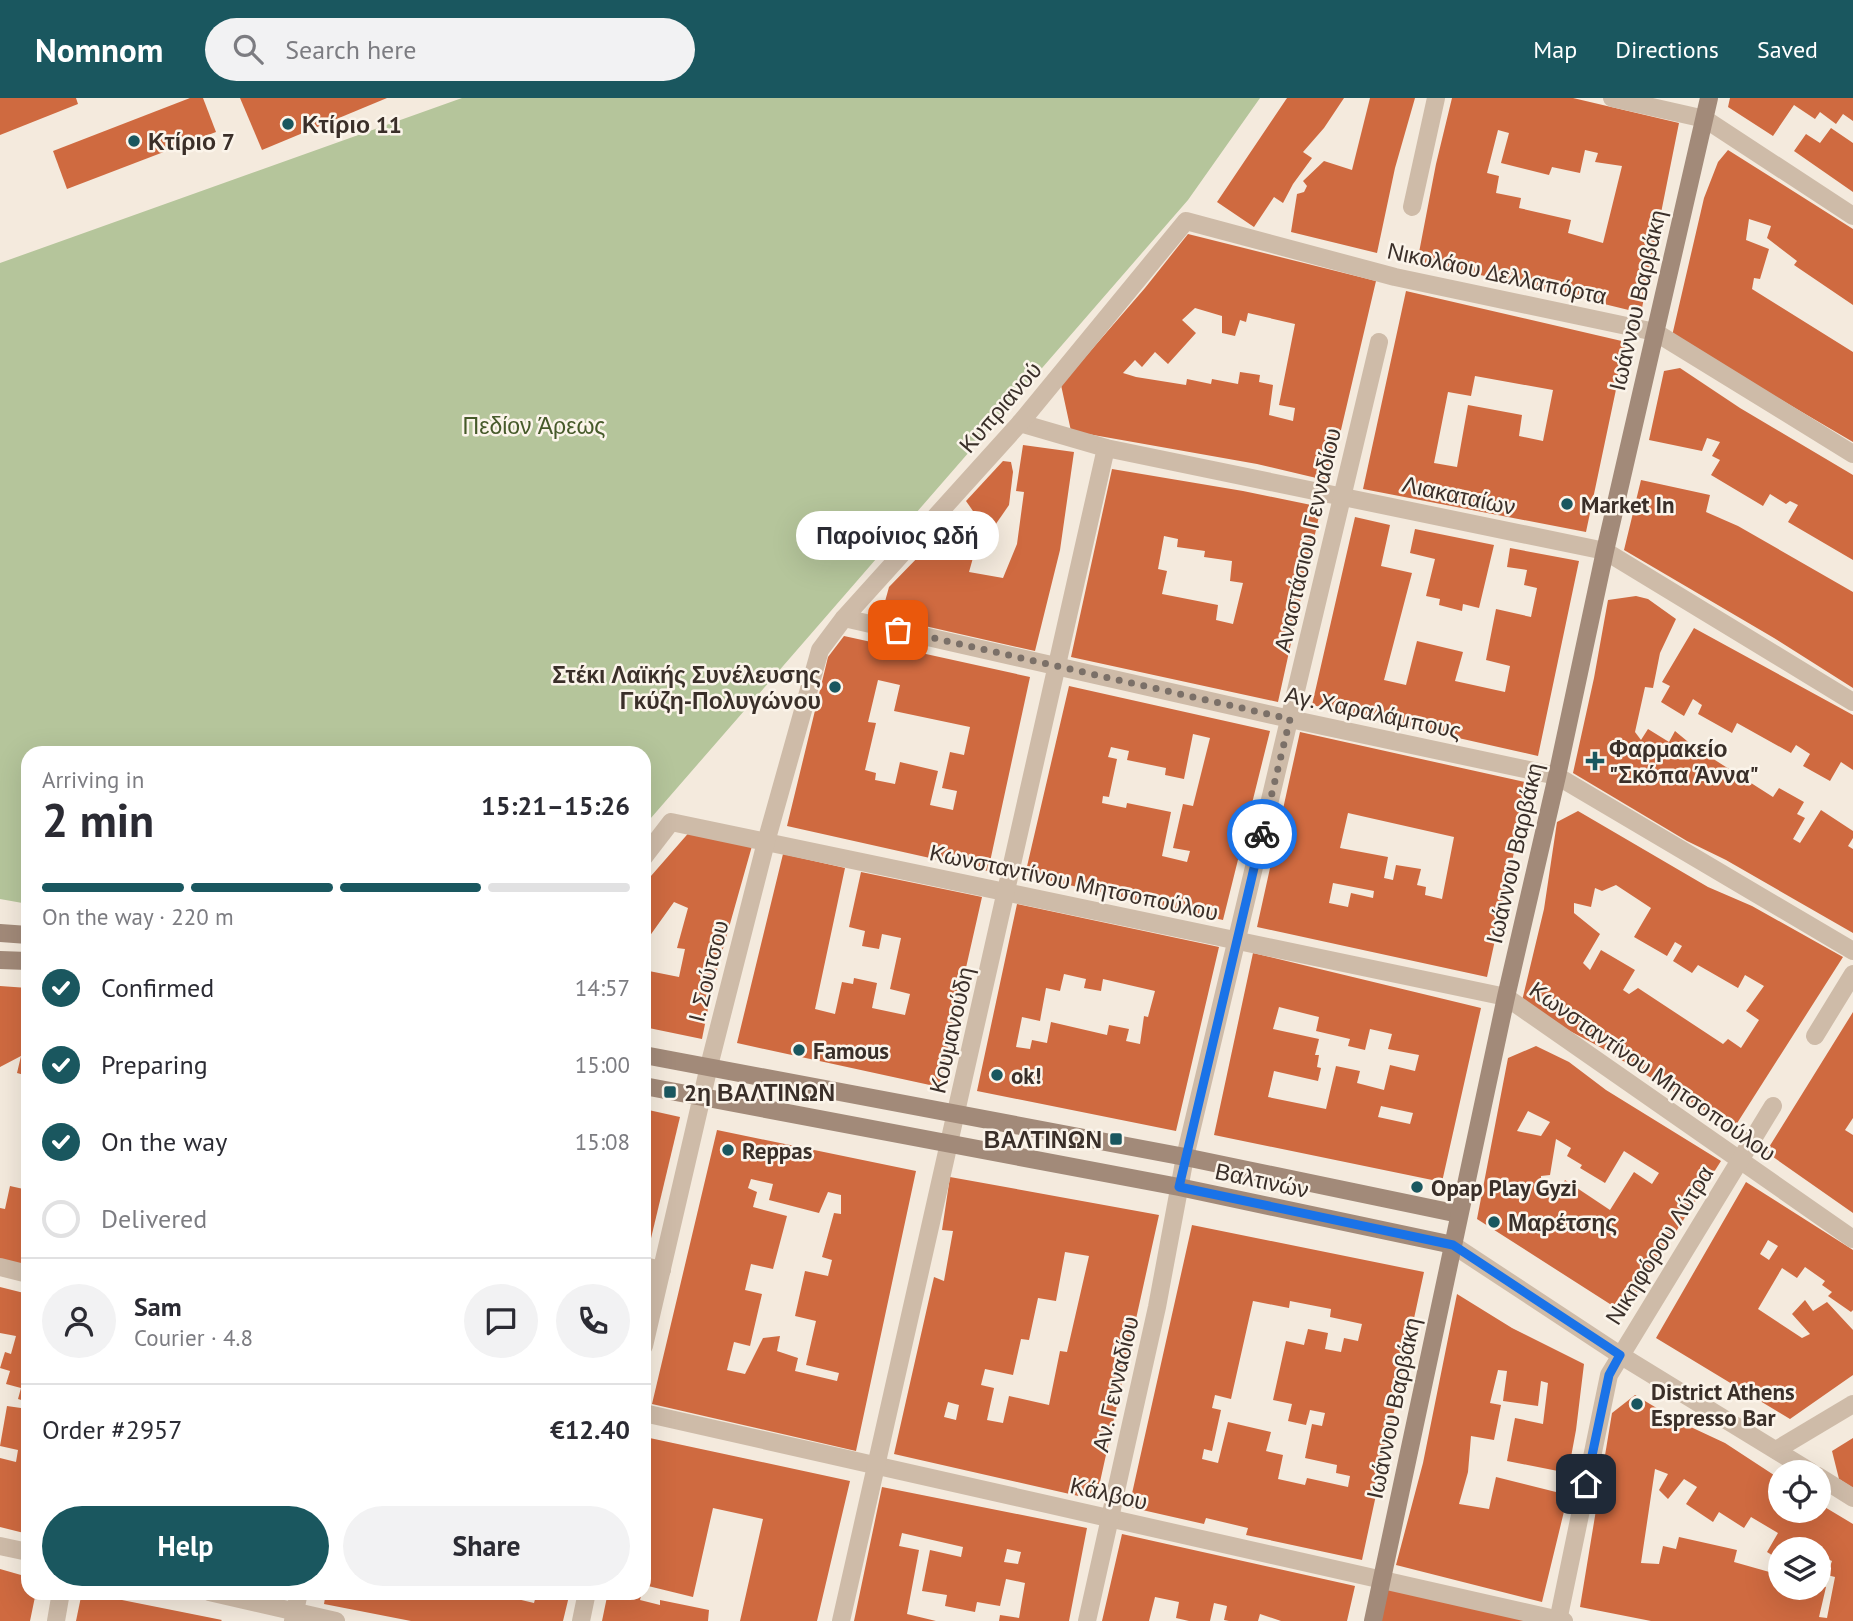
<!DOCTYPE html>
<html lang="en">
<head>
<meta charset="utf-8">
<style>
  body { margin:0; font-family:"PT Sans",sans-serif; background:#f2f2f3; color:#2b2b33; height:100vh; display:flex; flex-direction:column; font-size:26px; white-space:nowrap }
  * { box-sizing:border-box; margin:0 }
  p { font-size:23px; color:#7c7c81 }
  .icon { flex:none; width:38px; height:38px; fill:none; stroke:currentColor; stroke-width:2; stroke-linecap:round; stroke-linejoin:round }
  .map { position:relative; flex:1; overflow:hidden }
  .details { position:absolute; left:21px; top:648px; width:630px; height:854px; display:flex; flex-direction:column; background:#fff; border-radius:21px; box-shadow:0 7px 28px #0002 }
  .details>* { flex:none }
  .buttons { position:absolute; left:1768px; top:1362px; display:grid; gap:14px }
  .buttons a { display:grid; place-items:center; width:63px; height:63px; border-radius:50%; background:#fff; box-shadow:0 7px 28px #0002; font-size:35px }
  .pin { position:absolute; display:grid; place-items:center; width:60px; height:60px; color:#fff; margin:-30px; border-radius:14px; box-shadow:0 4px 10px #0006 }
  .courier { position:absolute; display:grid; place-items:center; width:70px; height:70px; margin:-35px; border:5px solid #1a73e8; border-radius:50%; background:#fff; color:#222; box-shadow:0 2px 9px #0007 }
  .bubble { position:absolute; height:49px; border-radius:24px; background:#fff; box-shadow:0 7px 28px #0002; font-size:23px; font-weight:700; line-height:49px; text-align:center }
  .overview em { font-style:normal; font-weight:700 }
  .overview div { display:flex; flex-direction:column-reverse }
  .overview { display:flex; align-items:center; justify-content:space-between; height:119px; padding:0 21px }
  h1 { font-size:46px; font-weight:700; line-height:52px }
  .bar { display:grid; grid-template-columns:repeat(4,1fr); gap:10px 7px; align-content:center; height:84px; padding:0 21px }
  .bar i { height:9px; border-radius:5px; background:#e1e1e2 }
  .bar .active { background:#1a575f }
  .bar p { grid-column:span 4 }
  .line { display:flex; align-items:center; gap:18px; padding:0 21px; border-top:2px solid #e1e1e2 }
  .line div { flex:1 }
  .round { display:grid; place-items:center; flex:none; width:74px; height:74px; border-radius:37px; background:#f2f2f3 }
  ol { padding:0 21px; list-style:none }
  li { display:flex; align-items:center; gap:21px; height:77px }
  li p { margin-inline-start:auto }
  li .icon { padding:7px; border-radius:50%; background:#1a575f; color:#fff; stroke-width:4 }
  li:last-child { color:#7c7c81 }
  li i { width:38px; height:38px; border:4px solid #e1e1e2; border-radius:50% }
  .primary-button { display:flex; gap:14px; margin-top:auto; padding:14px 21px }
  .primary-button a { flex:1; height:80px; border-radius:42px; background:#1a575f; color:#fff; font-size:28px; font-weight:700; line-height:80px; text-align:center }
  .primary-button a+a { background:#f2f2f3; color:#2b2b33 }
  header { display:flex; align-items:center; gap:42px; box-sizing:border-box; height:98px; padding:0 35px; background:#1a575f; color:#fff }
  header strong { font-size:33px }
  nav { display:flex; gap:38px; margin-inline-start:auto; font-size:24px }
  .search { width:490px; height:63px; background:#f2f2f3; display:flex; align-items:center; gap:18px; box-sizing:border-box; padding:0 24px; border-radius:38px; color:#7c7c81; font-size:26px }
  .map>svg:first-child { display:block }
</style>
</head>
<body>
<header>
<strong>Nomnom</strong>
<div class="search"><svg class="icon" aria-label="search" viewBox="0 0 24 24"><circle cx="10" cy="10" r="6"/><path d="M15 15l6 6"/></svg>Search here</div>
<nav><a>Map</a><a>Directions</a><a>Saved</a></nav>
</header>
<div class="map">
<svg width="1853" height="1523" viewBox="0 0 1853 1523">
  <rect width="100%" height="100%" fill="#f4eadd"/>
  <polygon fill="#b5c59b" points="462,0 1260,0 1188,102 644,728 644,654 28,654 28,806 0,801 0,165"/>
  <g fill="#cf6a40" fill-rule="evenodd">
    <polygon points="0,0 76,0 78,6 0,37"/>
    <polygon points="190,0 203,0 216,34 67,91 53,53"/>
    <polygon points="240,0 387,0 262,52"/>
    <polygon points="1287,0 1344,0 1324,30 1303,54 1312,60 1293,86 1283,105 1274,99 1254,129 1217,104"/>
    <polygon points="1370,0 1415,0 1395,70 1377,155 1291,134 1297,96 1304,94 1307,88 1303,83 1324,63 1352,72"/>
    <path d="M1452,0H1573L1679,25L1641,215L1506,182L1417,165L1436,66ZM1498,32L1509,35L1501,65L1549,77L1552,69L1580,75L1585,52L1598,55L1595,64L1622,68L1603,145L1568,135L1571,122L1519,110L1521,100L1496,95L1499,78L1487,75Z"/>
    <polygon points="1730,0 1853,0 1853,23 1843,16 1836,26 1820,14 1815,21 1794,7 1773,38 1728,9"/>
    <polygon points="1831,30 1853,45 1853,94 1794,53 1806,36 1820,45"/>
    <polygon points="1728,52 1853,131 1853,207 1794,167 1797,163 1767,140 1771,128 1749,121 1746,142 1769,151 1760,181 1754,180 1752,191 1853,254 1853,344 1672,238 1704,100 1718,64"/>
    <path d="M1188,136L1376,183L1329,383L1257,366L1071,333L1061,287L1145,190ZM1195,210L1222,218V235L1235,238L1240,222L1246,224L1248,215L1295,226L1279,307L1295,310L1293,323L1269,317L1273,287L1259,284L1260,277L1240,274L1238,286L1212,281L1211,286L1187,281L1186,287L1136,279L1123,275L1135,262L1142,269L1155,254L1168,266L1196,235L1182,222Z"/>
    <path d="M1406,193L1626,244L1586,434L1363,391ZM1475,278L1553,292L1543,343L1519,338L1522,317L1468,307L1457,369L1434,365L1448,294L1471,298Z"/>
    <polygon points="1680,270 1740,310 1853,377 1853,462 1788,424 1798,407 1790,403 1786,406 1770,396 1763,408 1711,377 1720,362 1712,358 1720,344 1707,340 1702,353 1649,342 1664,273"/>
    <polygon points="1023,347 1074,354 1060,452 1035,553 881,518 889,489 954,422 980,435 969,474 1003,480 1017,446 1024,394 1016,393"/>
    <polygon points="1003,363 1011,364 1013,374 1009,407 989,436 966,403"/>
    <path d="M1112,371L1243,393L1321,409L1278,604L1071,559ZM1164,438L1178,441L1177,449L1205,453L1204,459L1232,463L1230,483L1243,485L1233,526L1216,522L1218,507L1162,496L1167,473L1158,471Z"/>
    <polygon points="1641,382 1710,397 1706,414 1738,428 1853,494 1853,590 1774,540 1624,452"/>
    <polygon points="1355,419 1390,427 1381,468 1412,475 1384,582 1406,587 1417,543 1463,554 1455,583 1505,594 1510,568 1486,562 1496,511 1531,519 1537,490 1524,487 1527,472 1507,469 1510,450 1579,463 1538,658 1312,607"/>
    <polygon points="1415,431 1494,447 1479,510 1463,506 1462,513 1439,507 1440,501 1426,498 1435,461 1410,455"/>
    <polygon points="1636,498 1648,501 1676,521 1660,555 1653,590 1645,589 1635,634 1641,642 1648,631 1669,644 1675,633 1693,648 1773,699 1779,690 1804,704 1797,716 1805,720 1793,741 1800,745 1821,712 1853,733 1853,740 1848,748 1853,751 1853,835 1726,762 1687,743 1573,675 1594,580 1608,502"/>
    <polygon points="1694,530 1853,617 1853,672 1841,664 1830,683 1803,668 1810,656 1796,647 1791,655 1737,625 1732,635 1698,616 1702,607 1693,601 1684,618 1661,604 1670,588 1662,584"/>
    <path d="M844,538L1030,579L988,773L787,728L828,559ZM878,582L900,587L894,613L970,629L964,657L950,654L942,690L957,693L953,712L930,707L938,673L900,664L895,686L875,682L876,675L865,672L876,625L868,624Z"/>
    <path d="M1069,588L1270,633L1223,822L1025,777ZM1193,636L1210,640L1193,708L1183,706L1173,750L1190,753L1187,764L1162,758L1171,714L1127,705L1126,710L1102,705L1103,698L1109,699L1117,661L1108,659L1111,649L1129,653L1127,662L1166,670L1165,677L1184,681Z"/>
    <path d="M1300,634L1529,685L1487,879L1257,829ZM1348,715L1454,739L1442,801L1425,797L1426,789L1417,787L1421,771L1396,767L1393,782L1384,780L1388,759L1340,750ZM1333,785L1374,793L1373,800L1351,795L1348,809L1329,805Z"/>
    <path d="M1578,713L1708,789L1752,808L1843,859L1734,1030L1600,949L1521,907L1544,811L1557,724ZM1616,787L1651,810L1634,839L1667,858L1675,844L1682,848L1673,863L1692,875L1698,867L1738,890L1745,877L1764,888L1746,913L1759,922L1741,950L1728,941L1723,946L1638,890L1629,896L1623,892L1635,872L1601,852L1590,872L1583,865L1600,836L1574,815V805L1591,809L1595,790L1602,793Z"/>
    <polygon points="692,731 752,748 713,886 702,941 644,929 644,872 679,879 685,851 677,850 688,810 674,804 644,846 644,786"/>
    <polygon points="783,756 845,770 815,911 835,916 842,884 853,886 854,880 877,885 872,910 905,917 910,896 890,891 901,840 882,836 879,851 862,848 865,833 849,829 861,774 982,799 939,989 737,945"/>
    <path d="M1017,806L1219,849L1176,1033L977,993ZM1064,876L1086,881L1084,890L1101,893L1103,881L1155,893L1148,919L1144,918L1140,946L1126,943L1129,931L1109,927L1107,937L1051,924L1047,945L1032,942L1030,951L1016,949L1022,919L1040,923L1046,890L1060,893Z"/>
    <path d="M1253,855L1481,910L1442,1084L1214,1037ZM1279,909L1319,919L1316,933L1350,941L1348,948L1365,952L1370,931L1392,936L1388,951L1419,957L1415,973L1390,967L1384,992L1357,985L1360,973L1336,968L1326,1011L1268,999L1274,973L1318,983L1321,970L1317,969L1319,957H1315L1319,941L1273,931ZM1381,1008L1413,1015L1410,1026L1378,1019Z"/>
    <polygon points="0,888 28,890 28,978 17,975 21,958 0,969"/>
    <polygon points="1853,914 1853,1020 1845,1032 1853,1037 1853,1115 1766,1054"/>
    <path d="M1536,948L1569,964L1606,992L1721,1063L1624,1215L1477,1121L1508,960ZM1528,1013L1550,1024L1541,1038L1517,1033ZM1556,1041L1571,1050L1567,1058L1582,1067L1580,1070L1605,1085L1624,1053L1659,1075L1652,1086L1634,1074L1610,1112L1565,1082L1556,1098L1541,1090V1078L1550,1077Z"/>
    <polygon points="644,1011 680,1019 647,1157 644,1156"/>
    <path d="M717,1032L916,1073L856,1353L652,1306ZM751,1081L773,1086L769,1102L819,1115L828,1094L841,1097V1116L834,1115L822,1159L832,1162L828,1178L805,1173L795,1218L816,1223L806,1267L839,1275L837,1283L795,1273L798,1260L777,1253L780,1238L763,1240L745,1276L727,1272L734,1244L750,1248L762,1196L745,1192L751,1166L773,1171L787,1118L753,1109L757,1094L748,1090Z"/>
    <path d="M950,1079L1159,1117L1096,1402L894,1356L934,1179L944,1183L953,1133L942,1132ZM1065,1154L1089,1158L1067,1254L1060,1253L1049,1307L1009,1298L1003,1325L987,1322L994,1290L981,1287L985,1271L1013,1277L1021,1241L1029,1242L1038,1200L1056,1203ZM948,1304L959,1307L956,1322L944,1319Z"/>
    <path d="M1746,1084L1853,1152V1212L1851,1214L1828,1198L1832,1194L1822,1187L1825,1183L1805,1169L1797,1180L1782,1170L1758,1211L1802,1240L1810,1236L1792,1216L1805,1202L1813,1213L1827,1204L1853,1232V1277L1790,1321L1656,1240ZM1768,1142L1778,1148L1769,1162L1760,1156Z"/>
    <polygon points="10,1088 28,1092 23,1111 28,1112 28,1170 0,1162 0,1110 5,1111"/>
    <path d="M1192,1127L1424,1174L1362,1462L1246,1437L1248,1430L1206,1420L1204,1426L1129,1409ZM1253,1203L1289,1210L1290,1203L1331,1211L1330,1219L1362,1226L1358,1243L1344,1240L1341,1254L1325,1251L1328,1235L1308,1231L1304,1247L1286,1243L1273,1302L1292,1306L1288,1323L1306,1327L1310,1312L1325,1315L1322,1328L1312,1326L1305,1360L1337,1367L1336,1375L1350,1378L1348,1389L1307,1380L1305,1387L1278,1381L1283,1357L1266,1353L1271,1334L1228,1324L1218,1365L1202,1361L1204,1351L1212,1353L1221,1312L1212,1310L1215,1297L1231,1301Z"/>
    <polygon points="0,1189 28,1196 28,1304 18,1301 21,1290 6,1286 10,1273 0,1270 5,1254 11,1256 16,1238 0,1235"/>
    <polygon points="1457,1196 1512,1230 1584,1266 1576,1332 1568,1375 1507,1363 1515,1320 1543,1326 1548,1285 1541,1283 1538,1308 1503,1303 1507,1273 1498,1272 1490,1305 1501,1307 1494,1342 1471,1338 1468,1374 1459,1406 1489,1411 1496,1379 1568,1397 1542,1504 1396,1467 1423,1365"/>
    <path d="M1635,1297L1680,1324L1725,1345L1780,1381V1412H1818V1405L1853,1426V1523H1651L1580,1509L1612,1315ZM1655,1371L1668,1376L1659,1392L1668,1401L1684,1381L1697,1389L1686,1406L1713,1424L1719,1414L1744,1430L1751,1419L1778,1435L1767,1454L1780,1462V1451H1818V1463L1821,1458L1832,1463L1827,1477L1835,1479L1827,1520L1819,1519L1826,1489L1818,1487V1489H1780V1477L1734,1464L1737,1452L1679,1439L1676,1451L1663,1448L1659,1466L1641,1465Z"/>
    <polygon points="7,1308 28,1311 28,1436 0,1429 0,1360 16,1364 18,1352 0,1348"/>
    <polygon points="645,1339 850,1383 817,1523 740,1523 763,1421 713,1410 693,1499 644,1487"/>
    <polygon points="1853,1340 1853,1390 1839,1381 1832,1353"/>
    <path d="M882,1389L1087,1430L1069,1523H999L1000,1517L1019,1520L1025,1485L1006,1481L1000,1508L977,1504L975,1514L945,1508L947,1497L922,1493L930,1452L961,1459L963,1449L902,1435L899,1448L919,1452L907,1516L936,1523H854ZM1007,1451L1021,1454L1018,1466L1004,1464Z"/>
    <polygon points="1122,1436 1355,1488 1347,1523 1281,1523 1260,1516 1258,1523 1229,1523 1224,1522 1227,1508 1214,1505 1210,1523 1189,1523 1176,1520 1179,1504 1155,1499 1149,1523 1102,1523"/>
    <polygon points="0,1471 28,1479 28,1494 36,1494 30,1523 0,1523"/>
    <polygon points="1387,1491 1534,1523 1381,1523"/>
    <polygon points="82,1494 222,1522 221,1523 76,1523"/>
    <polygon points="326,1494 514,1494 513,1500 534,1505 537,1494 570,1494 563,1523 411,1523 324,1506"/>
    <polygon points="608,1494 642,1494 640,1502 660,1507 660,1502 709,1512 708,1523 602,1523"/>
  </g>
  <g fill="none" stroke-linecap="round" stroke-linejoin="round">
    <g stroke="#cebba8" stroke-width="18">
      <polyline points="1612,0 1705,21 1853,118"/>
      <polyline points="1412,109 1436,0"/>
      <polyline points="1020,325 1106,350 1605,453 1853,604"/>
      <polyline points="844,520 1290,621 1557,678 1853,853"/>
      <polyline points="644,759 671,724 1506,899 1853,1141"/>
      <polyline points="1815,938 1853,876"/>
      <polyline points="1453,1147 1620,1257 1811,1374"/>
      <polyline points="644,1168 662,1172"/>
      <polyline points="0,1169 28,1176"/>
      <polyline points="644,1248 709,968 766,744 820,552 844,520 1020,325 1186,123 1395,179 1655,234 1853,356"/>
      <polyline points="644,1315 1564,1523"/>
      <polyline points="1776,1352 1853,1306"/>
      <polyline points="1818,1378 1853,1400"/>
      <polyline points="0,1448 28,1454"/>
      <polyline points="209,1494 336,1523"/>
      <polyline points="56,1523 61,1494"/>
      <polyline points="293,1523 299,1494"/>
      <polyline points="581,1523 587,1494"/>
      <polyline points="841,1523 1106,350"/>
      <polyline points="1087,1523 1157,1209 1185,1059 1379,244"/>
      <polyline points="1558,1523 1609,1277 1773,1008"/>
    </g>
    <g stroke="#a28a79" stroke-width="18">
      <polyline points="0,835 28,837"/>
      <polyline points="0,862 28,863"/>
      <polyline points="644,957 1185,1059 1459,1116"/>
      <polyline points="644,988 1179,1089 1453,1147"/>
      <polyline points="1373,1523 1506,899 1557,678 1605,453 1709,0"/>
    </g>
  </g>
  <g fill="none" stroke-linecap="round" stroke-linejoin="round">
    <polyline stroke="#7b7068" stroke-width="7" stroke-dasharray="0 12.6" points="898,532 1290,621 1262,736"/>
    <polyline stroke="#1a73e8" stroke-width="9" points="1262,736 1179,1089 1453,1147 1620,1257 1609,1277 1586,1386"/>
  </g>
  <g fill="#1a575f" stroke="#fbf4ea" stroke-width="2.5">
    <circle cx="288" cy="26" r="7"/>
    <circle cx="134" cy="43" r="7"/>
    <circle cx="1567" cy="406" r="7"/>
    <circle cx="835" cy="589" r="7"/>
    <path d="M1591.5 652.5h7v7h7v7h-7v7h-7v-7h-7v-7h7z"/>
    <circle cx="799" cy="952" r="7"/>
    <circle cx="997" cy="977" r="7"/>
    <rect x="663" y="987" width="14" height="14" rx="3.5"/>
    <rect x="1109" y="1034" width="14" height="14" rx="3.5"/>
    <circle cx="728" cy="1052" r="7"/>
    <circle cx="1417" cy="1089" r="7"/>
    <circle cx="1494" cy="1124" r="7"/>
    <circle cx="1637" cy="1306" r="7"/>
  </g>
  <g text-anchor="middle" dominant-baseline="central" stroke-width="5" stroke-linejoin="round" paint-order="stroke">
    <g font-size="23" font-weight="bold" fill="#3a2f29" stroke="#fbf4ea" text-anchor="start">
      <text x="302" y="26">Κτίριο 11</text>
      <text x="148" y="43">Κτίριο 7</text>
      <text x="1581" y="406">Market In</text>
      <text x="821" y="576" text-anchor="end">Στέκι Λαϊκής Συνέλευσης<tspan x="821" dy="26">Γκύζη-Πολυγώνου</tspan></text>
      <text x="1609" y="650">Φαρμακείο<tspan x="1609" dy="26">"Σκόπα Άννα"</tspan></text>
      <text x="813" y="952">Famous</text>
      <text x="1011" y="977">ok!</text>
      <text x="684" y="994">2η ΒΑΛΤΙΝΩΝ</text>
      <text x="1102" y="1041" text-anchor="end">ΒΑΛΤΙΝΩΝ</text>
      <text x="742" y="1052">Reppas</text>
      <text x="1431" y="1089">Opap Play Gyzi</text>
      <text x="1508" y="1124">Μαρέτσης</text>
      <text x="1651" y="1293">District Athens<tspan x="1651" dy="26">Espresso Bar</tspan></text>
    </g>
    <g font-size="23" fill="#3a2f29" stroke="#fbf4ea">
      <text transform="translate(1497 175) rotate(12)">Νικολάου Δελλαπόρτα</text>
      <text transform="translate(1637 202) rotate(-77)">Ιωάννου Βαρβάκη</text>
      <text transform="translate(1000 309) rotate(-49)">Κυπριανού</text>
      <text transform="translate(1459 397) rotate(12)">Λιακαταίων</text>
      <text transform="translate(1307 442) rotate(-77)">Αναστάσιου Γενναδίου</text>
      <text transform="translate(1373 614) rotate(12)">Αγ. Χαραλάμπους</text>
      <text transform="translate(1514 755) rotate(-77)">Ιωάννου Βαρβάκη</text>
      <text transform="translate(1074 784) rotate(12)">Κωνσταντίνου Μητσοπούλου</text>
      <text transform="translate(708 873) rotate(-76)">Ι. Σούτσου</text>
      <text transform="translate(951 932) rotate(-77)">Κουμανούδη</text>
      <text transform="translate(1653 973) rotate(35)">Κωνσταντίνου Μητσοπούλου</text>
      <text transform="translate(1262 1082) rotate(12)">Βαλτινών</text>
      <text transform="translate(1659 1147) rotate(-58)">Νικηφόρου Λύτρα</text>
      <text transform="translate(1115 1286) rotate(-77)">Αν. Γενναδίου</text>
      <text transform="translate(1393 1310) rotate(-78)">Ιωάννου Βαρβάκη</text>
      <text transform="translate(1109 1395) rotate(13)">Κάλβου</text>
    </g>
    <g font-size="23" fill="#465a2a" stroke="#fbf4ea">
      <text x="534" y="327">Πεδίον Άρεως</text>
    </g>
  </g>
</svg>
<div class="buttons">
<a><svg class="icon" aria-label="locate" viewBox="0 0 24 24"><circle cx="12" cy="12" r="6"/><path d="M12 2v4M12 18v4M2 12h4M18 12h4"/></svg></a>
<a><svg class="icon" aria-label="layers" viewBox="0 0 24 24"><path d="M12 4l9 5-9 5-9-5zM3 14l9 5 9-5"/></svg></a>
</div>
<div class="pin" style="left:898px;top:532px;background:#ea580c"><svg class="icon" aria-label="bag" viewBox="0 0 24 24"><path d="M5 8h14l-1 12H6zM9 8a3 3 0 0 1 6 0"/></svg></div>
<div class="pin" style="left:1586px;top:1386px;background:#1f2937"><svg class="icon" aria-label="home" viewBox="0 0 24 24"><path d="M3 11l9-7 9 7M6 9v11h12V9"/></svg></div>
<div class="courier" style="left:1262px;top:736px"><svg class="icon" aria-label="bike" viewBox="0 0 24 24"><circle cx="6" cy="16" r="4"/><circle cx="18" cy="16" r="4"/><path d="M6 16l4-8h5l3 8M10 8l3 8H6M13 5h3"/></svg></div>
<div class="bubble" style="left:796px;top:413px;width:203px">Παροίνιος Ωδή</div>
<section class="details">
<div class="overview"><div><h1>2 min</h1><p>Arriving in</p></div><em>15:21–15:26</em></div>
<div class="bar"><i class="active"></i><i class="active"></i><i class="active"></i><i></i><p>On the way · 220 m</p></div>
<ol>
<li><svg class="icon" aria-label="check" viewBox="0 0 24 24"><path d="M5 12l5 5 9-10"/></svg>Confirmed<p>14:57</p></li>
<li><svg class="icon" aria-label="check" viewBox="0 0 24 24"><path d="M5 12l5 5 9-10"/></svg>Preparing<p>15:00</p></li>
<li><svg class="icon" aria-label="check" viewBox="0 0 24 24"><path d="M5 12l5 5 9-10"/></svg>On the way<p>15:08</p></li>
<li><i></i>Delivered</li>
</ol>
<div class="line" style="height:126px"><a class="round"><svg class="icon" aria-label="person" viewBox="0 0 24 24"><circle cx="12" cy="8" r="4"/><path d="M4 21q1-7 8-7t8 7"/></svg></a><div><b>Sam</b><p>Courier · 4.8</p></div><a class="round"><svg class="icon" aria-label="chat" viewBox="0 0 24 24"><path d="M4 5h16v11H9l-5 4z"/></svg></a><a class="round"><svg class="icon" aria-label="phone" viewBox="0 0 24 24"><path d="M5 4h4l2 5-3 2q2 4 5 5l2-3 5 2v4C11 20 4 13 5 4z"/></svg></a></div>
<div class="line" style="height:91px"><div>Order #2957</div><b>€12.40</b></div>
<div class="primary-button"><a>Help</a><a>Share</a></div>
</section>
</div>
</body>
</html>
